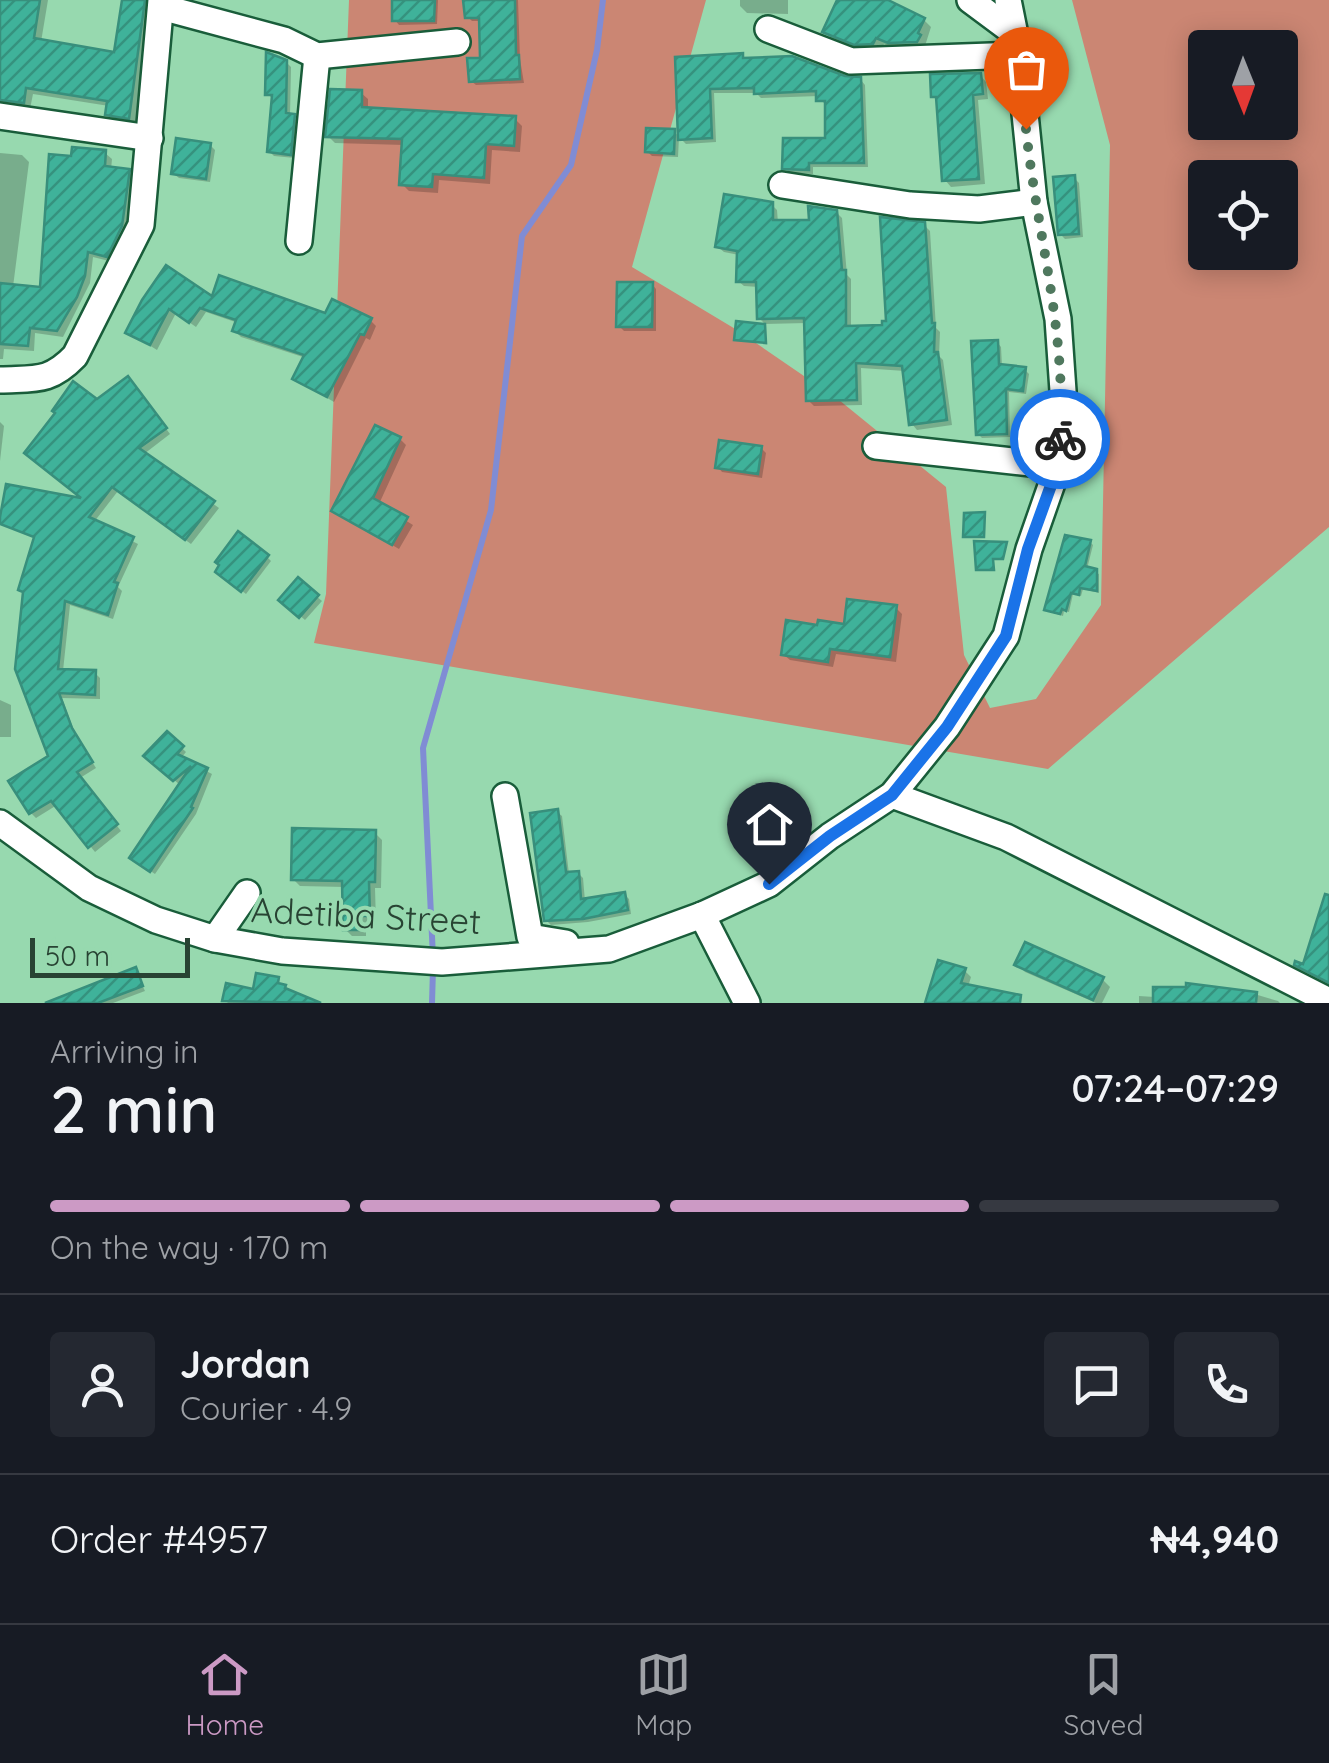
<!DOCTYPE html>
<html lang="en">
<head>
<meta charset="utf-8">
<style>
  body { margin:0; font-family:Quicksand,sans-serif; background:#242831; color:#f1f3f6; height:100vh; display:flex; flex-direction:column; font-size:38px; white-space:nowrap }
  * { box-sizing:border-box; margin:0 }
  p { font-size:32px; color:#9ea1a6 }
  .icon { flex:none; width:55px; height:55px; fill:none; stroke:currentColor; stroke-width:2; stroke-linecap:round; stroke-linejoin:round }
  .map { position:relative; height:1003px; overflow:hidden }
  .sheet { display:flex; flex-direction:column; background:#171b24; flex:1 }
  .sheet>* { flex:none }
  .needle { width:65px; rotate:179deg }
  .buttons { position:absolute; left:1188px; top:30px; display:grid; gap:20px }
  .buttons a { display:grid; place-items:center; width:110px; height:110px; border-radius:10px; background:#171b24; box-shadow:0 5px 25px #0003; font-size:50px }
  .scale { position:absolute; left:30px; bottom:25px; width:160px; box-sizing:border-box; padding-left:10px; border:5px solid #284333; border-top:0; font-size:28px; line-height:35px; white-space:nowrap; color:#284333; -webkit-text-stroke:8px #97d9af; paint-order:stroke }
  .pin { position:absolute; display:grid; place-items:center; width:85px; height:85px; color:#fff; margin:-102px -42px; border-radius:50% 50% 50% 0; rotate:-45deg; box-shadow:0 0 10px #0007 }
  .pin .icon { rotate:45deg }
  .courier { position:absolute; display:grid; place-items:center; width:100px; height:100px; margin:-50px; border:8px solid #1a73e8; border-radius:50%; background:#fff; color:#222; box-shadow:0 2px 12px #0007 }
  .head em { font-style:normal; font-weight:600 }
  .head div { display:flex; flex-direction:column-reverse }
  .head { display:flex; align-items:center; justify-content:space-between; height:170px; padding:0 50px }
  h1 { font-size:65px; font-weight:600; line-height:75px }
  .bar { display:grid; grid-template-columns:repeat(4,1fr); gap:15px 10px; align-content:center; height:120px; padding:0 50px }
  .bar i { height:12px; border-radius:8px; background:#363941 }
  .bar .selected { background:#cc9ac5 }
  .bar p { grid-column:span 4 }
  .line { display:flex; align-items:center; gap:25px; padding:0 50px; border-top:2px solid #363941 }
  .line div { flex:1 }
  .round { display:grid; place-items:center; flex:none; width:105px; height:105px; border-radius:10px; background:#242831 }
  .dock { display:flex; justify-content:space-around; align-items:center; height:140px; border-top:2px solid #363941; background:#171b24; font-size:28px; color:#9ea1a6 }
  .dock a { display:grid; justify-items:center; gap:5px }
  .dock .selected { color:#cc9ac5 }
  .map>svg:first-child { display:block }
</style>
</head>
<body>
<div class="map">
<svg width="1329" height="1003" viewBox="0 0 1329 1003">
  <defs>
    <pattern id="building-hatch" width="6" height="6" patternUnits="userSpaceOnUse" patternTransform="scale(2.5)"><rect width="6" height="6" fill="#3fb29a"/><path d="M-1 1l2-2M0 6l6-6M5 7l2-2" fill="none" stroke="#35927e"/></pattern>
  </defs>
  <rect width="100%" height="100%" fill="#97d9af"/>
  <path fill="#cb8673" fill-rule="evenodd" d="M349,0H706L632,267L737,330L839,400L946,487L964,655L990,708L1036,699L1101,605L1110,145L1072,0H1329V527L1048,769L314,643L326,594ZM1205,48H1280V122H1205ZM1205,178H1280V252H1205Z"/>
  <g fill="#0003">
    <polygon points="0,0 48,0 41,42 117,55 125,0 154,0 136,124 115,121 108,114 109,106 33,94 30,109 0,106"/>
    <polygon points="394,0 438,0 437,24 399,25 395,20"/>
    <polygon points="466,0 518,0 520,59 524,83 476,85 471,81 482,60 482,21 472,21 467,16"/>
    <polygon points="740,0 788,0 788,14 747,13 740,6"/>
    <polygon points="840,0 882,0 924,20 931,27 924,49 897,50 884,44 881,50 863,51 832,39 825,32"/>
    <polygon points="742,55 747,60 860,79 865,85 868,167 813,167 813,174 790,173 785,168 828,141 828,105 819,100 819,96 761,98 756,93 714,93 716,142 686,144 679,137 678,157 652,156 647,151 674,132 681,138 678,59"/>
    <polygon points="286,62 291,67 290,116 298,121 295,158 274,156 269,151 274,100 268,94"/>
    <polygon points="980,75 986,82 988,99 978,100 985,184 951,187 945,180 939,101 934,96"/>
    <polygon points="360,92 368,99 368,110 515,119 522,126 520,152 492,150 490,184 439,180 438,193 409,191 402,184 404,145 335,143 328,136"/>
    <polygon points="210,145 215,150 210,182 179,178 174,174"/>
    <polygon points="0,153 22,155 29,162 13,287 42,289 74,159 105,153 112,159 111,170 128,172 135,178 131,218 113,262 93,257 90,283 63,337 35,333 34,351 4,349 3,359 0,359"/>
    <polygon points="1074,178 1079,183 1083,237 1065,239 1060,234"/>
    <polygon points="771,204 777,210 778,223 812,222 836,212 842,218 847,275 851,279 851,328 884,327 889,324 924,225 930,231 936,328 940,332 939,356 943,360 952,425 917,430 912,424 905,371 861,368 862,405 814,406 808,400 807,323 765,324 759,318 759,287 744,286 738,281 739,255 724,252 718,247"/>
    <polygon points="652,284 656,289 656,331 624,331 619,326"/>
    <polygon points="213,300 370,320 376,326 370,340 366,338 334,402 295,379 306,358 241,337 235,331 238,323 206,312 196,327 176,313 157,350 128,332 144,301"/>
    <polygon points="997,342 1001,347 1002,366 1025,370 1029,374 1026,394 1009,392 1010,437 982,438 978,434"/>
    <polygon points="134,385 170,434 144,454 219,508 191,544 118,491 94,522 138,544 118,587 122,591 113,619 70,605 63,671 95,673 100,678 100,699 62,698 76,736 96,768 80,778 121,831 95,852 57,805 36,818 31,813 51,758 36,539 8,525 88,502 97,402"/>
    <polygon points="0,422 4,426 0,461"/>
    <polygon points="400,439 406,445 379,504 413,525 399,549 334,511"/>
    <polygon points="761,448 766,453 762,478 722,472 718,467"/>
    <polygon points="1090,542 1093,545 1087,569 1099,574 1099,593 1083,589 1081,596 1073,594 1069,612 1064,611 1063,616 1050,612 1047,609"/>
    <polygon points="267,557 271,561 246,594 223,576"/>
    <polygon points="298,581 322,601 305,620 282,600"/>
    <polygon points="896,608 902,614 896,662 836,654 833,667 790,660 783,654"/>
    <polygon points="0,700 11,705 11,737 0,737"/>
    <polygon points="167,734 186,752 181,758 212,774 196,814 155,874 137,862 181,786 147,756"/>
    <polygon points="557,812 562,816 569,874 578,873 583,878 585,901 624,894 629,899 631,914 588,922 551,925 546,920"/>
    <polygon points="375,833 382,840 381,888 375,888 376,922 366,922 366,936 352,936 345,929 344,887 300,886 293,879"/>
    <polygon points="940,963 965,971 971,977 968,987 1005,999 1004,1003 927,1003"/>
    <polygon points="1017,964 1102,979 1110,987 1102,1003 1096,1003 1025,972"/>
    <polygon points="135,970 145,991 113,1003 73,1003 70,995"/>
    <polygon points="278,979 281,986 303,999 302,1003 228,1003 225,1000 255,992"/>
    <polygon points="1251,993 1278,1001 1280,1003 1248,1003"/>
    <polygon points="1139,996 1155,997 1233,997 1232,1003 1139,1003"/>
  </g>
  <g fill="none" stroke-linecap="round" stroke-linejoin="round">
    <g stroke="#808cd4" stroke-width="6">
      <polyline points="433,957 423,748 491,510 522,236 571,165 597,50 603,0"/>
      <polyline points="432,1003 433,969"/>
    </g>
  </g>
  <g fill="url(#building-hatch)" stroke="#388f7c" stroke-width="2.5">
    <polygon points="0,0 40,0 34,38 114,52 122,0 145,0 129,119 105,115 107,101 26,88 24,103 0,100"/>
    <polygon points="392,0 435,0 434,21 392,21"/>
    <polygon points="463,0 515,0 516,55 519,55 520,79 469,82 467,58 480,58 479,18 465,18"/>
    <polygon points="837,0 888,0 925,18 918,33 921,35 917,42 888,43 876,38 873,44 854,45 822,32"/>
    <polygon points="266,52 287,60 286,113 295,114 291,155 267,152 272,95 265,95"/>
    <polygon points="743,53 743,58 792,56 845,76 861,77 864,163 809,163 809,170 782,169 783,138 825,138 825,101 816,101 816,91 754,94 754,88 710,89 712,138 678,140 675,57"/>
    <polygon points="981,73 983,94 973,95 979,179 942,181 936,97 931,97 930,74"/>
    <polygon points="330,89 362,90 362,107 516,116 514,146 486,144 484,178 433,174 432,187 399,185 402,139 325,137"/>
    <polygon points="646,128 675,129 674,154 645,152"/>
    <polygon points="176,138 211,143 206,179 171,174"/>
    <polygon points="72,147 106,150 105,166 130,169 122,226 107,257 88,252 85,276 77,297 57,331 30,328 28,346 0,344 0,283 40,287 49,154 71,156"/>
    <polygon points="1075,175 1079,234 1058,235 1053,177"/>
    <polygon points="724,194 773,202 773,220 809,220 808,206 837,210 842,270 846,270 846,326 882,325 882,321 886,321 880,217 925,222 932,323 935,323 934,352 938,352 947,420 909,425 902,366 856,363 857,400 806,401 804,318 757,319 756,282 736,282 737,251 715,247"/>
    <polygon points="166,265 212,296 219,275 325,313 332,299 372,318 364,335 360,334 327,397 292,379 304,355 232,331 236,320 200,308 189,323 169,309 150,345 125,333 142,300"/>
    <polygon points="617,282 653,282 652,327 616,327"/>
    <polygon points="736,321 765,324 766,343 734,340"/>
    <polygon points="998,340 999,364 1026,367 1023,391 1006,389 1007,434 976,435 971,341"/>
    <polygon points="128,376 167,428 139,448 215,501 185,540 112,487 89,517 134,537 114,582 118,583 108,615 65,601 58,669 96,670 95,695 59,693 72,728 93,762 77,772 118,824 88,848 51,801 29,814 8,781 48,756 15,669 23,592 18,590 34,537 0,524 0,517 6,484 81,498 24,453 55,413 52,411 73,381 97,399"/>
    <polygon points="375,425 401,437 373,498 408,517 392,545 331,511"/>
    <polygon points="719,440 762,446 758,474 715,468"/>
    <polygon points="985,512 984,537 963,537 964,513"/>
    <polygon points="238,531 269,555 241,592 215,572 219,565 215,562"/>
    <polygon points="1065,535 1091,540 1085,566 1097,569 1097,591 1080,588 1079,595 1071,593 1066,611 1062,609 1060,614 1044,610"/>
    <polygon points="974,541 1007,542 1003,559 993,559 994,570 976,570"/>
    <polygon points="298,577 319,595 299,618 278,600"/>
    <polygon points="847,599 897,605 890,657 830,649 828,662 781,655 786,620 817,625 818,620 844,624"/>
    <polygon points="167,731 184,746 177,754 208,768 191,807 193,808 150,872 129,858 191,766 173,781 143,756"/>
    <polygon points="558,809 566,872 579,871 581,899 625,892 628,910 583,919 544,921 530,813"/>
    <polygon points="292,828 376,830 375,882 369,882 370,916 360,916 360,930 343,930 342,881 291,880"/>
    <polygon points="1325,894 1329,895 1329,983 1294,965 1295,961 1303,964"/>
    <polygon points="1025,942 1104,977 1093,1000 1014,965"/>
    <polygon points="938,960 966,968 961,983 1021,995 1020,1003 925,1003"/>
    <polygon points="136,967 143,986 98,1003 45,1003"/>
    <polygon points="256,973 279,977 278,983 286,985 285,988 321,1003 222,1001 226,983 253,989"/>
    <polygon points="1186,983 1257,992 1256,1003 1153,1003 1153,987 1186,987"/>
  </g>
  <g fill="none" stroke-linecap="round" stroke-linejoin="round">
    <defs>
      <g id="minor">
        <polyline points="970,0 1013,32"/>
        <polyline points="161,7 284,40 317,56 457,42"/>
        <polyline points="768,29 851,61 1019,55"/>
        <polyline points="0,116 150,138"/>
        <polyline points="782,185 910,205 979,209 1034,202"/>
        <polyline points="299,241 317,56"/>
        <path d="M0,380C35,378 49,383 75,356L141,225L161,0"/>
        <polyline points="876,446 1058,466"/>
        <polyline points="892,795 1006,837 1329,1001"/>
        <polyline points="505,796 530,937 566,943"/>
        <polyline points="0,823 89,888 156,920 215,939 282,951 442,962 609,949 702,915 769,884 830,836 892,795 947,727 1006,636 1029,549 1058,466 1063,391 1058,319 1034,202 1019,55 1008,0"/>
        <polyline points="702,915 747,1003"/>
        <polyline points="215,939 247,893"/>
      </g>
    </defs>
    <use href="#minor" stroke="#195d3a" stroke-width="30"/>
    <use href="#minor" stroke="#fff" stroke-width="25"/>
  </g>
  <g fill="none" stroke-linecap="round" stroke-linejoin="round">
    <path stroke="#4f785e" stroke-width="10" stroke-dasharray="0 18" d="M1026,129C1037,235 1067,331 1060,439"/>
    <polyline stroke="#1a73e8" stroke-width="12" points="769,884 830,836 892,795 947,727 1006,636 1028,549 1058,466 1060,439"/>
  </g>
  <g text-anchor="middle" dominant-baseline="central" stroke-width="8" stroke-linejoin="round" paint-order="stroke">
    <g font-size="35" fill="#284333" stroke="#97d9af">
      <text transform="translate(366 915) rotate(3)">Adetiba Street</text>
    </g>
  </g>
</svg>
<div class="buttons">
<a><svg class="needle" viewBox="-14 -14 28 28"><path d="M0-13l5 13h-10z" fill="#e53935"/><path d="M0 13l5-13h-10z" fill="#9ea1a6"/></svg></a>
<a><svg class="icon" aria-label="locate" viewBox="0 0 24 24"><circle cx="12" cy="12" r="6"/><path d="M12 2v4M12 18v4M2 12h4M18 12h4"/></svg></a>
</div>
<div class="scale">50 m</div>
<div class="pin" style="left:1026px;top:129px;background:#ea580c"><svg class="icon" aria-label="bag" viewBox="0 0 24 24"><path d="M5 8h14l-1 12H6zM9 8a3 3 0 0 1 6 0"/></svg></div>
<div class="pin" style="left:769px;top:884px;background:#1f2937"><svg class="icon" aria-label="home" viewBox="0 0 24 24"><path d="M3 11l9-7 9 7M6 9v11h12V9"/></svg></div>
<div class="courier" style="left:1060px;top:439px"><svg class="icon" aria-label="bike" viewBox="0 0 24 24"><circle cx="6" cy="16" r="4"/><circle cx="18" cy="16" r="4"/><path d="M6 16l4-8h5l3 8M10 8l3 8H6M13 5h3"/></svg></div>
</div>
<section class="sheet">
<div class="head"><div><h1>2 min</h1><p>Arriving in</p></div><em>07:24–07:29</em></div>
<div class="bar"><i class="selected"></i><i class="selected"></i><i class="selected"></i><i></i><p>On the way · 170 m</p></div>
<div class="line" style="height:180px"><a class="round"><svg class="icon" aria-label="person" viewBox="0 0 24 24"><circle cx="12" cy="8" r="4"/><path d="M4 21q1-7 8-7t8 7"/></svg></a><div><b>Jordan</b><p>Courier · 4.9</p></div><a class="round"><svg class="icon" aria-label="chat" viewBox="0 0 24 24"><path d="M4 5h16v11H9l-5 4z"/></svg></a><a class="round"><svg class="icon" aria-label="phone" viewBox="0 0 24 24"><path d="M5 4h4l2 5-3 2q2 4 5 5l2-3 5 2v4C11 20 4 13 5 4z"/></svg></a></div>
<div class="line" style="height:130px"><div>Order #4957</div><b>₦4,940</b></div>
</section>
<nav class="dock">
<a class="selected"><svg class="icon" aria-label="home" viewBox="0 0 24 24"><path d="M3 11l9-7 9 7M6 9v11h12V9"/></svg>Home</a>
<a><svg class="icon" aria-label="map" viewBox="0 0 24 24"><path d="M3 6l6-2 6 2 6-2v14l-6 2-6-2-6 2zM9 4v14M15 6v14"/></svg>Map</a>
<a><svg class="icon" aria-label="saved" viewBox="0 0 24 24"><path d="M7 4h10v16l-5-4-5 4z"/></svg>Saved</a>
</nav>
</body>
</html>
